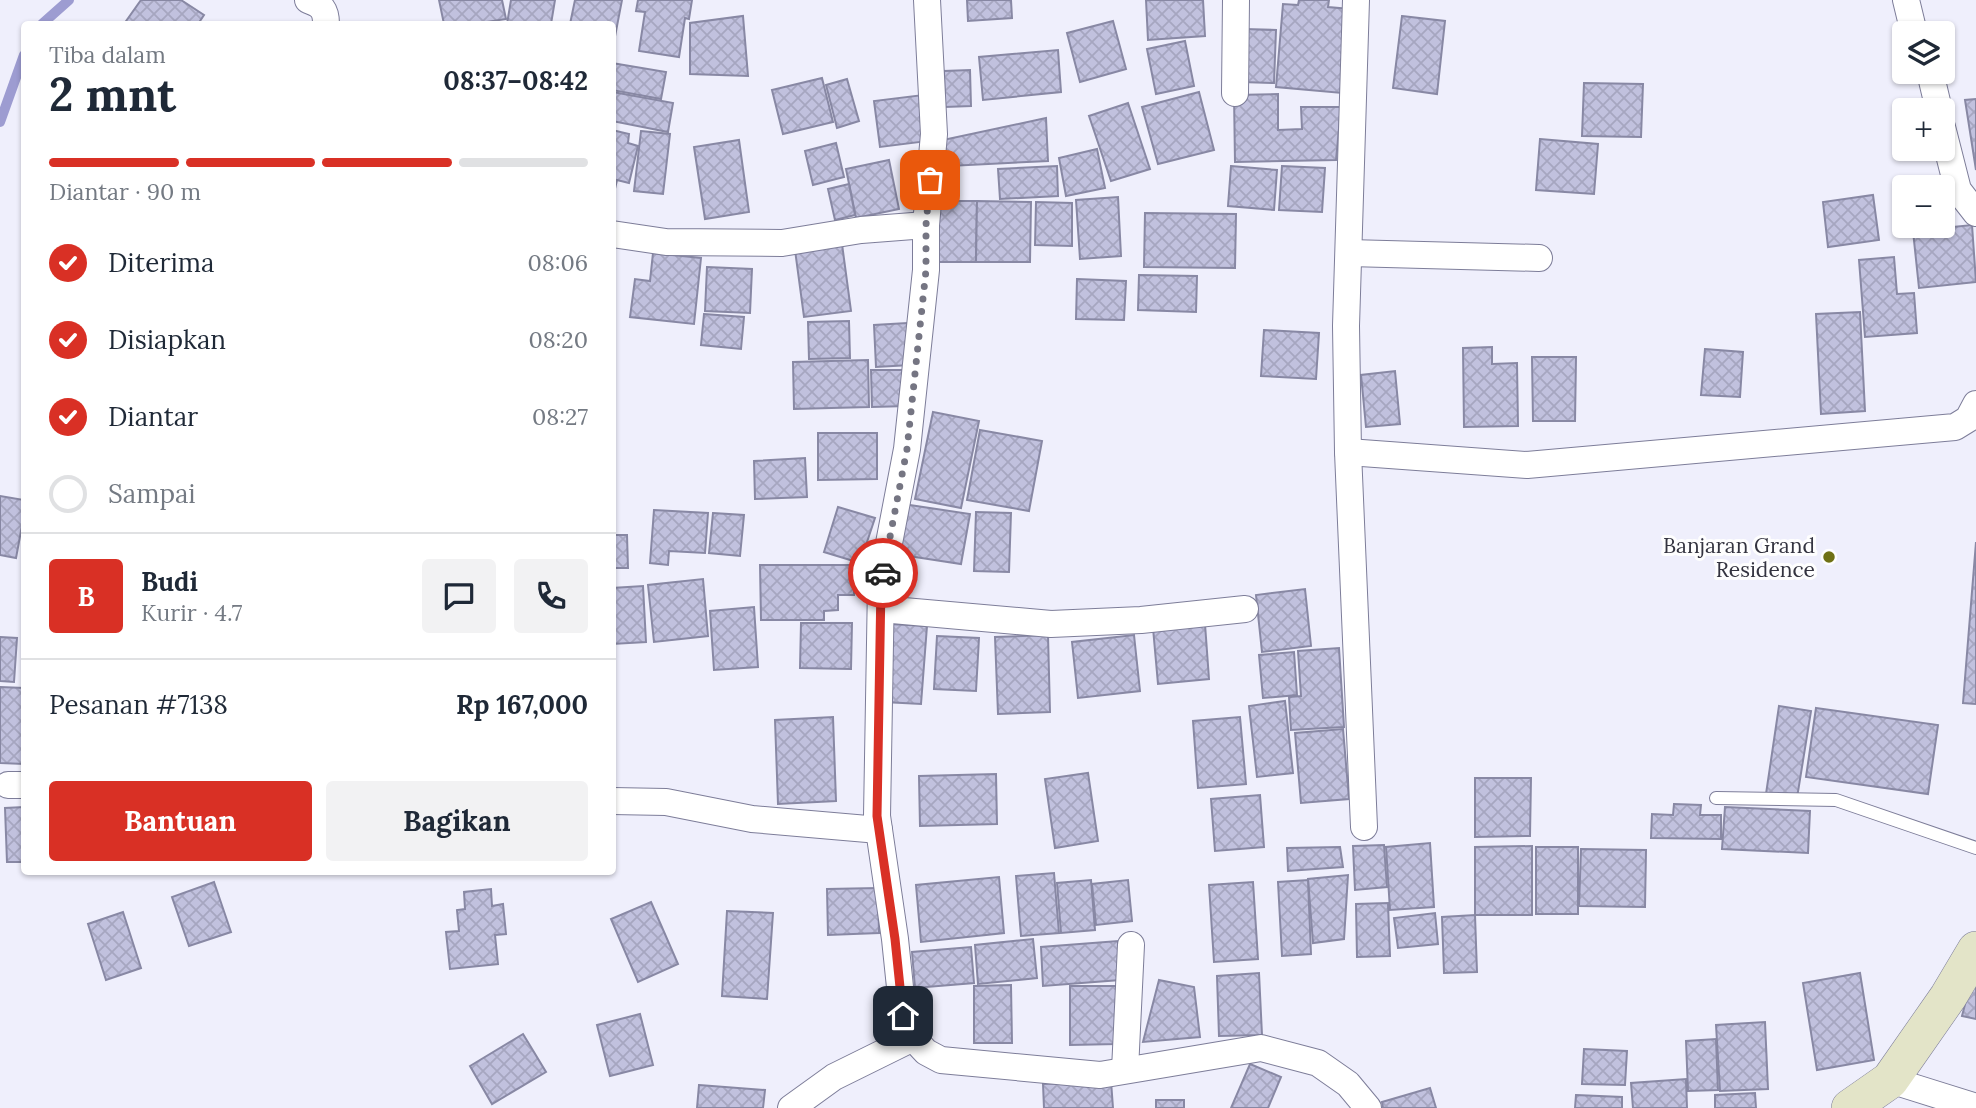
<!DOCTYPE html>
<html lang="id">
<head>
<meta charset="utf-8">
<style>
  body { margin:0; font-family:Lora,serif; background:#f2f2f3; color:#1f2937; height:100vh; display:flex; flex-direction:column; font-size:26px; white-space:nowrap }
  * { box-sizing:border-box; margin:0 }
  p { font-size:23px; color:#747a83 }
  .icon { flex:none; width:38px; height:38px; fill:none; stroke:currentColor; stroke-width:2; stroke-linecap:round; stroke-linejoin:round }
  .map { position:relative; flex:1; overflow:hidden }
  .drawer { position:absolute; left:21px; top:21px; width:595px; height:854px; display:flex; flex-direction:column; background:#fff; border-radius:7px; box-shadow:0 2px 5px #0004 }
  .drawer>* { flex:none }
  .controls { position:absolute; left:1892px; top:21px; display:grid; gap:14px }
  .controls a { display:grid; place-items:center; width:63px; height:63px; border-radius:7px; background:#fff; box-shadow:0 2px 5px #0004; font-size:35px }
  .pin { position:absolute; display:grid; place-items:center; width:60px; height:60px; color:#fff; margin:-30px; border-radius:14px; box-shadow:0 4px 10px #0006 }
  .courier { position:absolute; display:grid; place-items:center; width:70px; height:70px; margin:-35px; border:5px solid #d93025; border-radius:50%; background:#fff; color:#222; box-shadow:0 2px 9px #0007 }
  .headline em { font-style:normal; font-weight:700 }
  .headline div { display:flex; flex-direction:column-reverse }
  .headline { display:flex; align-items:center; justify-content:space-between; height:119px; padding:0 28px }
  h1 { font-size:46px; font-weight:700; line-height:52px }
  .bar { display:grid; grid-template-columns:repeat(4,1fr); gap:10px 7px; align-content:center; height:84px; padding:0 28px }
  .bar i { height:9px; border-radius:5px; background:#e0e1e3 }
  .bar .active { background:#d93025 }
  .bar p { grid-column:span 4 }
  .line { display:flex; align-items:center; gap:18px; padding:0 28px; border-top:2px solid #e0e1e3 }
  .line div { flex:1 }
  .round { display:grid; place-items:center; flex:none; width:74px; height:74px; border-radius:7px; background:#f2f2f3 }
  ol { padding:0 28px; list-style:none }
  li { display:flex; align-items:center; gap:21px; height:77px }
  li p { margin-inline-start:auto }
  li .icon { padding:7px; border-radius:50%; background:#d93025; color:#fff; stroke-width:4 }
  li:last-child { color:#747a83 }
  li i { width:38px; height:38px; border:4px solid #e0e1e3; border-radius:50% }
  .button { display:flex; gap:14px; margin-top:auto; padding:14px 28px }
  .button a { flex:1; height:80px; border-radius:7px; background:#d93025; color:#fff; font-size:28px; font-weight:700; line-height:80px; text-align:center }
  .button a+a { background:#f2f2f3; color:#1f2937 }
  .map>svg:first-child { display:block }
</style>
</head>
<body>
<div class="map">
<svg width="1976" height="1108" viewBox="0 0 1976 1108">
  <defs>
    <pattern id="building-cross-hatch" width="8" height="8" patternUnits="userSpaceOnUse" patternTransform="scale(1.75)"><rect width="8" height="8" fill="#c1c1de"/><path d="M0 0l8 8M0 8l8-8" fill="none" stroke="#a6a6c0"/></pattern>
  </defs>
  <rect width="100%" height="100%" fill="#efeffc"/>
  <g fill="none" stroke-linecap="round" stroke-linejoin="round">
    <g stroke="#9d9cd1" stroke-width="10">
      <polyline points="42,24 69,0"/>
      <polyline points="0,122 24,55"/>
    </g>
  </g>
  <g fill="url(#building-cross-hatch)" stroke="#8888a4" stroke-width="2">
    <polygon points="141,0 181,0 204,15 198,24 124,24"/>
    <polygon points="439,0 502,0 506,19 474,24 444,24"/>
    <polygon points="511,0 555,0 551,24 507,24"/>
    <polygon points="575,0 622,0 612,52 612,24 570,24"/>
    <polygon points="638,0 692,0 689,19 685,18 679,57 639,51 645,12 636,11"/>
    <polygon points="967,0 1011,0 1012,18 968,21"/>
    <polygon points="1146,0 1203,0 1205,36 1148,40"/>
    <polygon points="1299,0 1329,0 1328,7 1350,9 1342,93 1276,87 1283,4 1298,5"/>
    <polygon points="743,16 748,76 690,74 690,23"/>
    <polygon points="1402,16 1445,21 1437,94 1393,88"/>
    <polygon points="1113,21 1126,69 1080,82 1067,33"/>
    <polygon points="1244,29 1276,30 1274,83 1242,82"/>
    <polygon points="1185,41 1194,86 1156,94 1147,49"/>
    <polygon points="1058,50 1061,92 983,100 979,57"/>
    <polygon points="612,63 666,72 661,99 612,90"/>
    <polygon points="970,70 971,106 945,107 944,71"/>
    <polygon points="822,78 833,122 783,134 772,90"/>
    <polygon points="847,79 859,121 837,128 826,85"/>
    <polygon points="1584,83 1643,84 1641,137 1582,136"/>
    <polygon points="613,92 673,103 668,132 612,121"/>
    <polygon points="1199,92 1214,150 1158,164 1142,107"/>
    <polygon points="1278,94 1278,130 1302,129 1301,107 1341,107 1336,160 1235,162 1234,95"/>
    <polygon points="923,95 928,141 880,147 874,101"/>
    <polygon points="1976,99 1976,170 1965,100"/>
    <polygon points="1128,103 1150,169 1111,181 1089,116"/>
    <polygon points="1046,118 1048,161 949,166 943,140"/>
    <polygon points="612,130 629,134 628,143 638,146 629,183 617,180 612,202"/>
    <polygon points="641,131 670,134 663,194 634,191"/>
    <polygon points="1540,139 1598,144 1594,194 1536,190"/>
    <polygon points="739,140 749,212 705,219 694,147"/>
    <polygon points="836,143 844,177 813,185 805,151"/>
    <polygon points="1097,149 1105,188 1066,196 1059,158"/>
    <polygon points="889,160 899,209 856,218 846,169"/>
    <polygon points="1057,166 1058,196 1000,199 998,169"/>
    <polygon points="1231,166 1277,170 1274,210 1228,206"/>
    <polygon points="1282,166 1325,168 1322,212 1279,210"/>
    <polygon points="849,184 855,215 835,220 828,189"/>
    <polygon points="1873,195 1879,240 1828,247 1823,202"/>
    <polygon points="1118,197 1121,256 1080,259 1076,200"/>
    <polygon points="939,201 977,201 976,262 938,262"/>
    <polygon points="977,201 1031,202 1030,262 976,262"/>
    <polygon points="1036,202 1072,203 1072,246 1035,245"/>
    <polygon points="1145,213 1236,214 1235,268 1144,267"/>
    <polygon points="1972,225 1976,282 1919,288 1913,231"/>
    <polygon points="842,244 851,311 804,317 795,250"/>
    <polygon points="653,253 701,258 694,324 630,317 635,279 650,281"/>
    <polygon points="1894,257 1897,294 1914,293 1917,333 1865,337 1859,260"/>
    <polygon points="707,267 752,269 750,313 705,311"/>
    <polygon points="1139,275 1197,276 1196,312 1138,310"/>
    <polygon points="1077,279 1126,281 1124,320 1076,319"/>
    <polygon points="1860,312 1865,411 1821,414 1816,314"/>
    <polygon points="704,314 744,317 741,349 701,345"/>
    <polygon points="849,321 850,358 809,359 808,322"/>
    <polygon points="907,323 910,365 876,367 874,325"/>
    <polygon points="1264,330 1319,333 1316,379 1261,376"/>
    <polygon points="1492,347 1492,364 1517,363 1518,426 1464,427 1463,348"/>
    <polygon points="1705,349 1743,352 1740,397 1701,395"/>
    <polygon points="1532,357 1576,357 1575,421 1533,421"/>
    <polygon points="868,360 869,407 794,409 793,362"/>
    <polygon points="871,370 906,370 907,406 872,407"/>
    <polygon points="1395,371 1400,424 1366,427 1361,375"/>
    <polygon points="933,412 979,421 961,508 915,499"/>
    <polygon points="980,430 1042,441 1029,511 967,500"/>
    <polygon points="818,433 877,433 877,479 818,480"/>
    <polygon points="805,458 807,497 755,499 754,461"/>
    <polygon points="0,496 24,500 24,515 16,558 0,555"/>
    <polygon points="903,504 970,514 961,564 895,554"/>
    <polygon points="838,507 875,518 860,563 824,552"/>
    <polygon points="654,510 708,513 705,553 669,551 668,565 650,563"/>
    <polygon points="976,512 1011,513 1009,572 974,571"/>
    <polygon points="713,513 744,515 740,556 709,553"/>
    <polygon points="612,535 627,535 628,568 612,568"/>
    <polygon points="1976,542 1976,704 1963,703"/>
    <polygon points="760,565 854,565 854,595 838,595 838,610 824,611 824,620 761,620"/>
    <polygon points="703,579 708,636 654,642 648,585"/>
    <polygon points="643,586 646,642 612,644 612,588"/>
    <polygon points="1305,589 1311,646 1262,652 1256,595"/>
    <polygon points="754,607 758,667 714,670 710,611"/>
    <polygon points="801,623 852,623 851,669 800,668"/>
    <polygon points="889,624 927,626 921,704 884,702"/>
    <polygon points="1205,624 1209,679 1158,684 1153,628"/>
    <polygon points="1048,635 1050,712 998,714 995,637"/>
    <polygon points="1134,635 1140,691 1078,698 1072,642"/>
    <polygon points="937,636 979,638 976,691 934,689"/>
    <polygon points="0,637 17,638 14,682 0,681"/>
    <polygon points="1339,648 1344,727 1291,730 1289,697 1301,696 1298,651"/>
    <polygon points="1294,652 1297,695 1263,698 1259,655"/>
    <polygon points="0,687 24,688 24,764 0,763"/>
    <polygon points="1285,701 1293,773 1257,777 1249,706"/>
    <polygon points="1779,706 1811,711 1797,798 1766,794"/>
    <polygon points="1816,708 1938,725 1928,794 1806,777"/>
    <polygon points="833,717 836,801 778,804 775,720"/>
    <polygon points="1240,717 1246,784 1198,788 1193,721"/>
    <polygon points="1343,729 1349,799 1301,803 1295,733"/>
    <polygon points="1088,773 1098,841 1055,848 1045,779"/>
    <polygon points="996,774 997,824 920,826 919,776"/>
    <polygon points="1475,778 1531,778 1530,836 1475,837"/>
    <polygon points="1260,795 1264,847 1215,851 1211,799"/>
    <polygon points="1674,804 1701,805 1700,815 1721,815 1721,839 1651,838 1652,814 1673,815"/>
    <polygon points="24,807 24,862 7,862 5,808"/>
    <polygon points="1725,807 1810,811 1808,853 1722,849"/>
    <polygon points="1430,843 1434,907 1390,910 1386,847"/>
    <polygon points="1384,845 1387,887 1355,890 1353,846"/>
    <polygon points="1532,846 1532,915 1475,915 1475,847"/>
    <polygon points="1340,847 1343,867 1288,871 1287,848"/>
    <rect x="1536" y="847" width="42" height="67"/>
    <polygon points="1581,849 1646,850 1645,907 1579,906"/>
    <polygon points="1054,873 1059,933 1021,936 1016,876"/>
    <polygon points="1348,875 1344,939 1313,943 1308,879"/>
    <polygon points="999,877 1004,933 921,942 916,885"/>
    <polygon points="1091,880 1095,930 1061,933 1057,883"/>
    <polygon points="1128,880 1132,921 1096,925 1092,884"/>
    <polygon points="1308,880 1311,954 1282,956 1278,882"/>
    <polygon points="214,882 231,932 189,946 172,897"/>
    <polygon points="1253,882 1258,959 1214,962 1209,885"/>
    <polygon points="878,888 879,933 828,935 827,889"/>
    <polygon points="491,889 492,906 503,904 506,934 495,935 498,964 450,969 446,932 459,931 457,910 465,909 464,892"/>
    <polygon points="651,902 678,964 638,982 611,919"/>
    <polygon points="1388,903 1390,956 1357,957 1356,904"/>
    <polygon points="727,911 773,913 767,999 722,996"/>
    <polygon points="123,912 141,968 106,980 88,924"/>
    <polygon points="1435,913 1438,944 1398,948 1394,918"/>
    <polygon points="1475,915 1477,972 1444,973 1442,917"/>
    <polygon points="1033,939 1037,978 978,984 975,945"/>
    <polygon points="1118,941 1120,980 1043,986 1041,947"/>
    <polygon points="971,947 974,983 915,988 912,952"/>
    <polygon points="1974,970 1976,971 1976,1019 1962,1016"/>
    <polygon points="1259,973 1262,1035 1219,1036 1217,976"/>
    <polygon points="1860,973 1874,1060 1817,1070 1803,983"/>
    <polygon points="1159,980 1194,987 1200,1037 1143,1042"/>
    <polygon points="1011,985 1012,1043 974,1043 974,986"/>
    <polygon points="1070,986 1116,986 1117,1044 1070,1045"/>
    <polygon points="640,1014 653,1065 610,1076 597,1025"/>
    <polygon points="1765,1022 1768,1089 1720,1091 1716,1025"/>
    <polygon points="523,1034 546,1072 492,1104 470,1066"/>
    <polygon points="1716,1039 1718,1090 1688,1091 1686,1041"/>
    <polygon points="1584,1049 1627,1051 1625,1085 1582,1084"/>
    <polygon points="1250,1064 1281,1077 1268,1108 1231,1108"/>
    <polygon points="1686,1079 1687,1108 1633,1108 1631,1083"/>
    <polygon points="1111,1081 1113,1108 1044,1108 1043,1084"/>
    <polygon points="699,1085 765,1090 763,1108 697,1108"/>
    <polygon points="1430,1088 1436,1108 1383,1108 1382,1102"/>
    <polygon points="1755,1093 1756,1108 1715,1108 1715,1095"/>
    <polygon points="1576,1095 1622,1097 1622,1108 1575,1108"/>
    <rect x="1156" y="1100" width="28" height="8"/>
  </g>
  <g fill="none" stroke-linecap="round" stroke-linejoin="round">
    <defs>
      <polyline id="lane" points="1716,798 1836,800 1976,848"/>
      <g id="street">
        <path d="M308,0C322,5 326,10 326,24"/>
        <polyline points="927,0 934,134 926,225 926,270 907,449 881,585 877,816 895,939 903,1016 913,1038 926,1052 941,1060 1100,1075 1261,1048 1318,1063 1348,1084 1368,1108"/>
        <polyline points="1356,0 1346,326 1348,452 1364,827"/>
        <polyline points="1906,0 1914,33"/>
        <polyline points="1930,72 1939,110"/>
        <polyline points="1235,93 1236,0"/>
        <polyline points="1942,127 1958,190 1976,213"/>
        <polyline points="612,234 666,242 782,243 861,230 926,225"/>
        <polyline points="1349,253 1539,258"/>
        <polyline points="1348,452 1527,465 1955,427 1968,419 1976,404"/>
        <polyline points="881,609 1051,624 1141,620 1245,609"/>
        <polyline points="8,785 24,785"/>
        <polyline points="612,801 666,802 752,819 879,830"/>
        <polyline points="1125,1070 1131,945"/>
        <polyline points="1890,1080 1976,1107"/>
        <polyline points="791,1108 834,1077 913,1038"/>
      </g>
      <polyline id="secondary" points="1850,1108 1890,1080 1948,997 1976,950"/>
    </defs>
    <use href="#lane" stroke="#7d7d99" stroke-width="14"/>
    <use href="#street" stroke="#7d7d99" stroke-width="28"/>
    <use href="#secondary" stroke="#7d7d99" stroke-width="38"/>
    <use href="#lane" stroke="#fff" stroke-width="12"/>
    <use href="#street" stroke="#fff" stroke-width="26"/>
    <use href="#secondary" stroke="#e3e4c8" stroke-width="37"/>
  </g>
  <g fill="none" stroke-linecap="round" stroke-linejoin="round">
    <polyline stroke="#757582" stroke-width="7" stroke-dasharray="0 12.6" points="883,573 907,449 926,270 926,225 930,180"/>
    <polyline stroke="#d93025" stroke-width="9" points="883,573 881,585 877,816 895,939 903,1016"/>
  </g>
  <circle fill="#6f7115" stroke="#fefefe" stroke-width="2.5" cx="1829" cy="557" r="7"/>
  <g text-anchor="middle" dominant-baseline="central" stroke-width="6" stroke-linejoin="round" paint-order="stroke">
    <g font-size="21" fill="#343440" stroke="#fefefe" text-anchor="end">
      <text x="1815" y="545">Banjaran Grand<tspan x="1815" dy="24">Residence</tspan></text>
    </g>
  </g>
</svg>
<div class="controls">
<a><svg class="icon" aria-label="layers" viewBox="0 0 24 24"><path d="M12 4l9 5-9 5-9-5zM3 14l9 5 9-5"/></svg></a>
<a>+</a>
<a>−</a>
</div>
<div class="pin" style="left:930px;top:180px;background:#ea580c"><svg class="icon" aria-label="bag" viewBox="0 0 24 24"><path d="M5 8h14l-1 12H6zM9 8a3 3 0 0 1 6 0"/></svg></div>
<div class="pin" style="left:903px;top:1016px;background:#1f2937"><svg class="icon" aria-label="home" viewBox="0 0 24 24"><path d="M3 11l9-7 9 7M6 9v11h12V9"/></svg></div>
<div class="courier" style="left:883px;top:573px"><svg class="icon" aria-label="car" viewBox="0 0 24 24"><path d="M5 17H2v-5l4-1 3-4h7l3 4 3 1v5h-3M9 17h6M6 11h13"/><circle cx="7" cy="17" r="2"/><circle cx="17" cy="17" r="2"/></svg></div>
<section class="drawer">
<div class="headline"><div><h1>2 mnt</h1><p>Tiba dalam</p></div><em>08:37–08:42</em></div>
<div class="bar"><i class="active"></i><i class="active"></i><i class="active"></i><i></i><p>Diantar · 90 m</p></div>
<ol>
<li><svg class="icon" aria-label="check" viewBox="0 0 24 24"><path d="M5 12l5 5 9-10"/></svg>Diterima<p>08:06</p></li>
<li><svg class="icon" aria-label="check" viewBox="0 0 24 24"><path d="M5 12l5 5 9-10"/></svg>Disiapkan<p>08:20</p></li>
<li><svg class="icon" aria-label="check" viewBox="0 0 24 24"><path d="M5 12l5 5 9-10"/></svg>Diantar<p>08:27</p></li>
<li><i></i>Sampai</li>
</ol>
<div class="line" style="height:126px"><b class="round" style="background:#d93025;color:#fff">B</b><div><b>Budi</b><p>Kurir · 4.7</p></div><a class="round"><svg class="icon" aria-label="chat" viewBox="0 0 24 24"><path d="M4 5h16v11H9l-5 4z"/></svg></a><a class="round"><svg class="icon" aria-label="phone" viewBox="0 0 24 24"><path d="M5 4h4l2 5-3 2q2 4 5 5l2-3 5 2v4C11 20 4 13 5 4z"/></svg></a></div>
<div class="line" style="height:91px"><div>Pesanan #7138</div><b>Rp 167,000</b></div>
<div class="button"><a>Bantuan</a><a>Bagikan</a></div>
</section>
</div>
</body>
</html>
